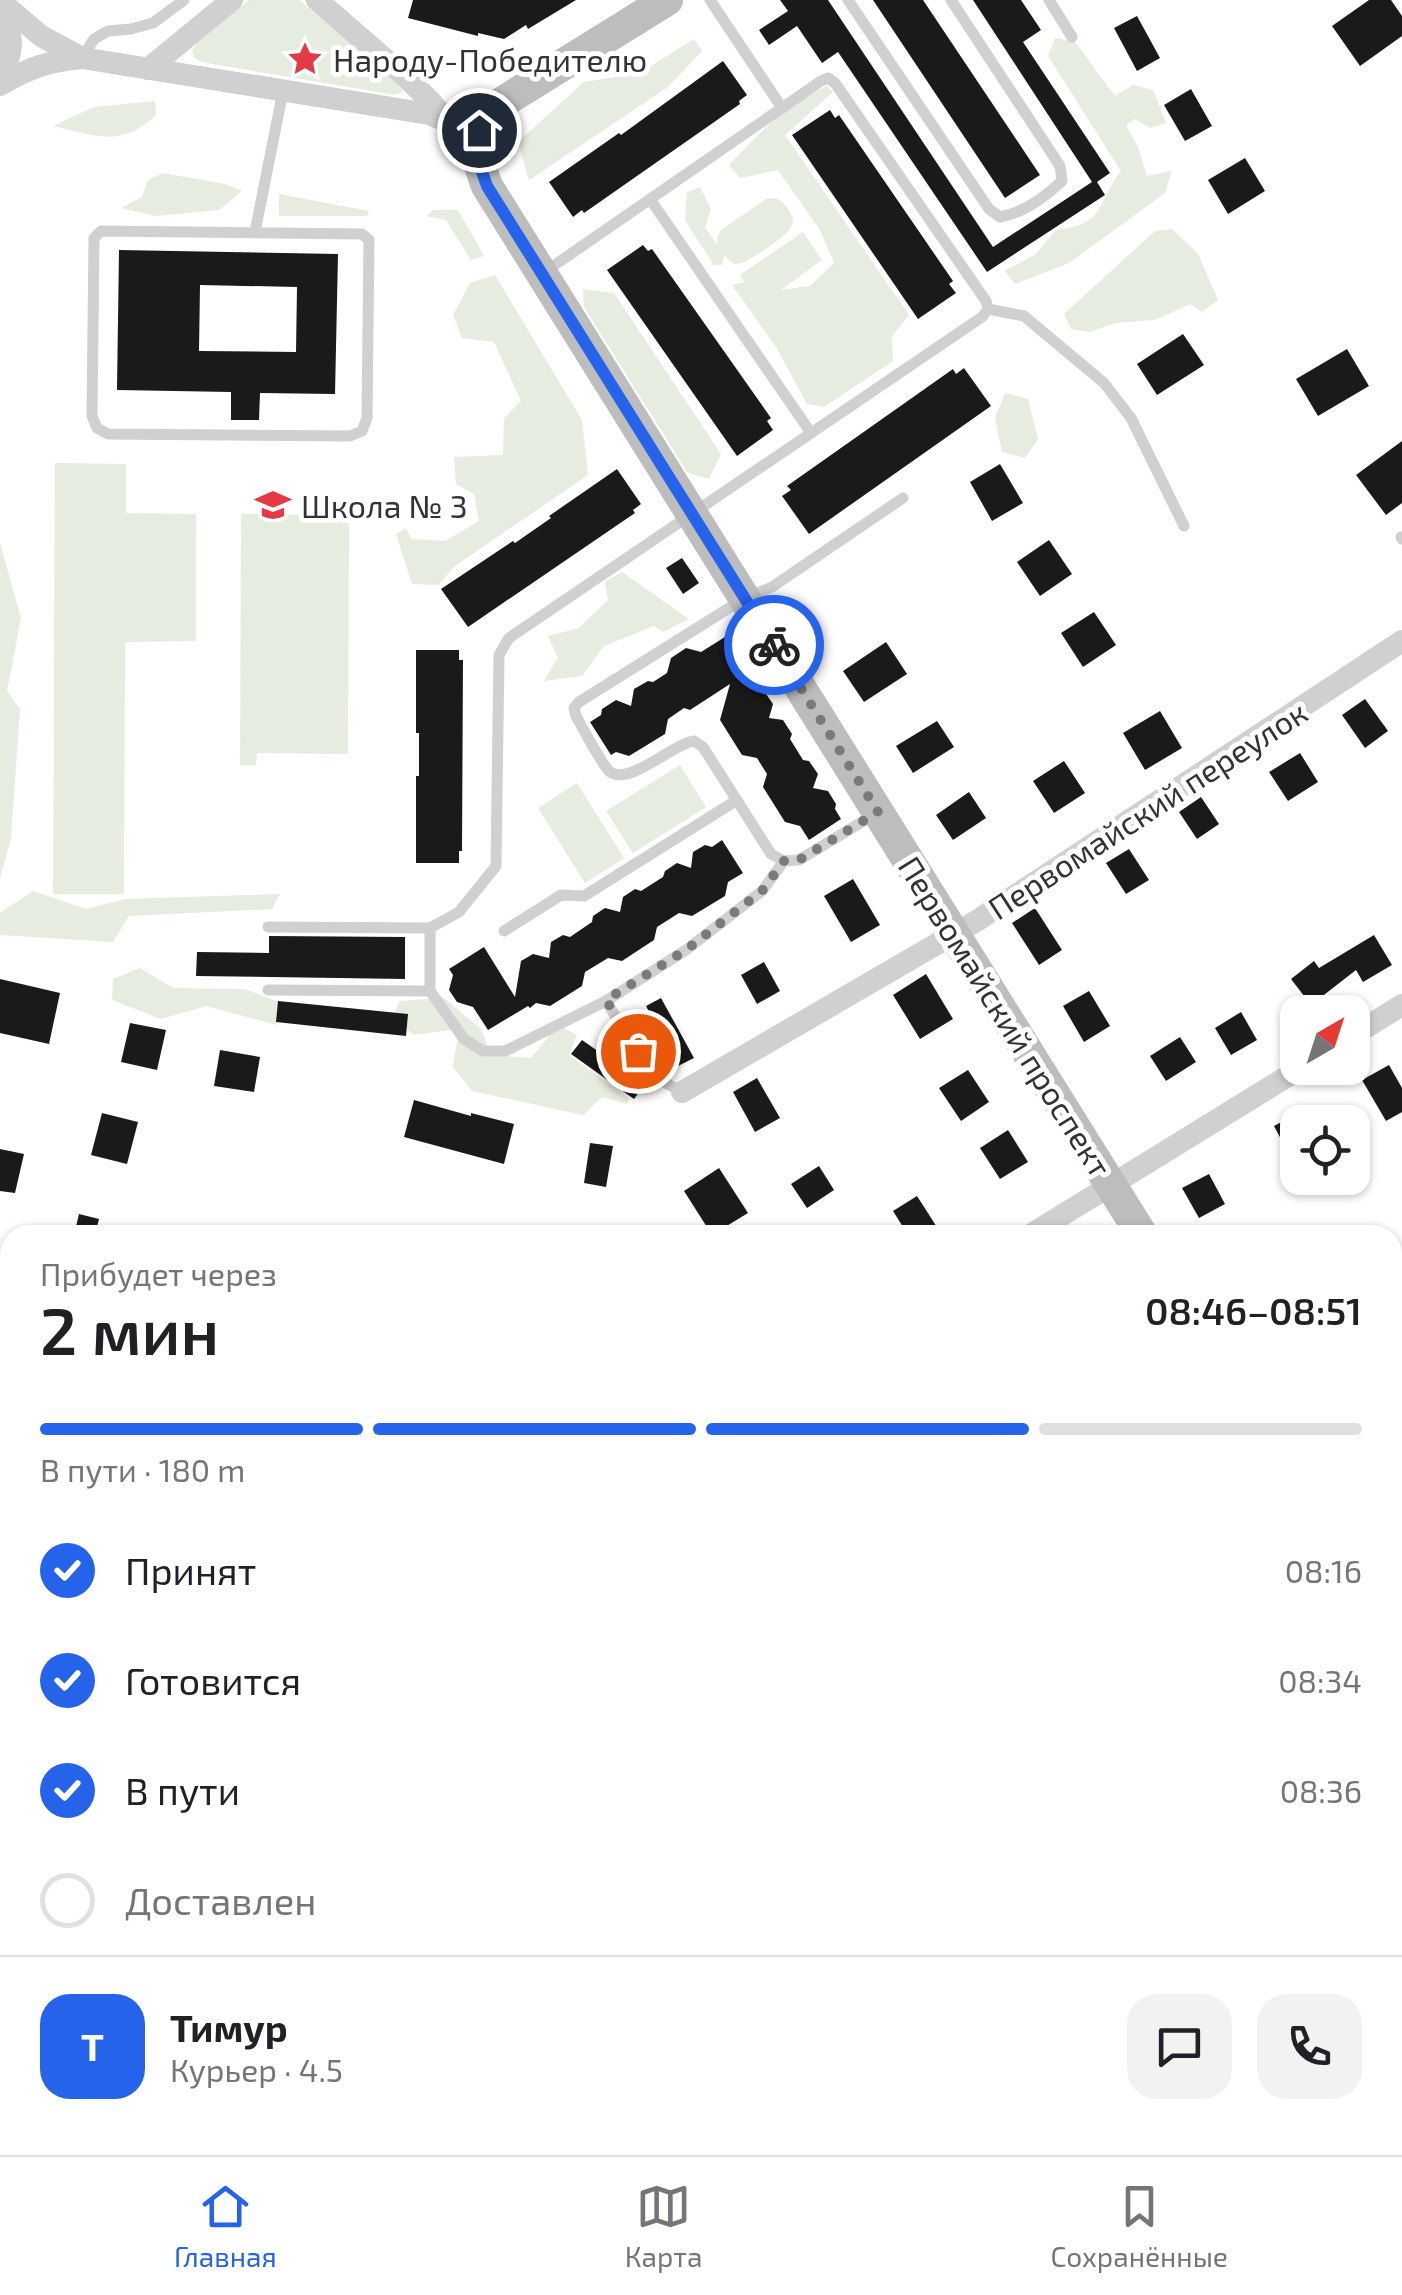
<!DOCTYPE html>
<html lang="ru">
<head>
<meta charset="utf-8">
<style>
  body { margin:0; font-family:"Exo 2",sans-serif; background:#f2f2f2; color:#202124; height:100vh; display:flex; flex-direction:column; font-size:38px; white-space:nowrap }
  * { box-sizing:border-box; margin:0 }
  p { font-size:32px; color:#757577 }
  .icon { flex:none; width:55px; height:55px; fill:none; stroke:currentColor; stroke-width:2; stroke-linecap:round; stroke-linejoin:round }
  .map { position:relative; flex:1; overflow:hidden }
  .panel { position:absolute; left:0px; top:1225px; width:1402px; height:930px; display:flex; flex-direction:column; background:#fff; border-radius:30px 30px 0 0; box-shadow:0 2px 8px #0004 }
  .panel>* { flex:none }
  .needle { width:65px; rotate:39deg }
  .buttons { position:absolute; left:1280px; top:995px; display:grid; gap:20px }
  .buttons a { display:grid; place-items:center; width:90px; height:90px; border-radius:20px; background:#fff; box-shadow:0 2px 8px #0004; font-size:50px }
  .pin { position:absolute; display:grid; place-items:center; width:85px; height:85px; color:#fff; margin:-42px; border:5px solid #fff; border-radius:50%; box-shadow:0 2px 10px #0007 }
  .courier { position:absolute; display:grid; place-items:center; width:100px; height:100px; margin:-50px; border:8px solid #2563eb; border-radius:50%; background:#fff; color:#222; box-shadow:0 2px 12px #0007 }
  .head em { font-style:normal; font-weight:600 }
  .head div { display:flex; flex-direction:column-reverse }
  .head { display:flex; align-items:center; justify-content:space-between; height:170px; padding:0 40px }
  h1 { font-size:65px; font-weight:600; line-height:75px }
  .bar { display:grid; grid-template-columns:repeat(4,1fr); gap:15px 10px; align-content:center; height:120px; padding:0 40px }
  .bar i { height:12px; border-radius:8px; background:#e0e0e0 }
  .bar .selected { background:#2563eb }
  .bar p { grid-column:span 4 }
  .line { display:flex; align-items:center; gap:25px; padding:0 40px; border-top:2px solid #e0e0e0 }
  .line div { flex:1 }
  .round { display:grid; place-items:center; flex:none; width:105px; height:105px; border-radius:30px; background:#f2f2f2 }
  ol { padding:0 40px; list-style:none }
  li { display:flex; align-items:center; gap:30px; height:110px }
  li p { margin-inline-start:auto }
  li .icon { padding:10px; border-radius:50%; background:#2563eb; color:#fff; stroke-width:4 }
  li:last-child { color:#757577 }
  li i { width:55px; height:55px; border:5px solid #e0e0e0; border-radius:50% }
  .dock { display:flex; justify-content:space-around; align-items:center; height:140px; border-top:2px solid #e0e0e0; background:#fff; font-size:28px; color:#757577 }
  .dock a { display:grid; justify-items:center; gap:5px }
  .dock .selected { color:#2563eb }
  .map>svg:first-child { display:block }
</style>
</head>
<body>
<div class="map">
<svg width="1402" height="2155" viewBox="0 0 1402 2155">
  <rect width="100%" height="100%" fill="#fff"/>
  <g fill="#e6ecdf">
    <polygon points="249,0 299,0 401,84 403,88 401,93 395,95 201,62 194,57 192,50 197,43"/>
    <path d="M1055,38L1075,42L1115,96L1133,85L1153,90L1166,123L1150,128L1135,119L1126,125L1138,147L1147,176L1172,171L1165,193L1069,263L1015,284L1005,271L1036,254L1056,230C1107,224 1095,205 1121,171L1048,56Z"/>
    <polygon points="694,39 702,51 668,87 529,180 518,142 584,82 640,73"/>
    <path d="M827,86L833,92L785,135L909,315L892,336L893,361L824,407L807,404L776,347L732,285L744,282L740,275L803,232L822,260L781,290L810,286L834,263L820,230L778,170L740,178L729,165C762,131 782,107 827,86Z"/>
    <path d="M155,101L156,115C120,149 96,135 53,126L94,107Z"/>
    <polygon points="163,173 225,184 242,191 219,210 156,216 121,208 142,197 148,180"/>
    <path d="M700,187L711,209L705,227L717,245V238L721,230L766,199C777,197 780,199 787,208C790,212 793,217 793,222C792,235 754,256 743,263L734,264L724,255L722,265H714L685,221L687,192Z"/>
    <polygon points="279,194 369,211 367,216 279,216"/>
    <polygon points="433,210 458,210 484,256 471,260 446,220 427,216"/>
    <polygon points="1172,229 1198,254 1218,300 1202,312 1190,304 1155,320 1115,323 1090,332 1071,329 1064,314 1155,231"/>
    <polygon points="495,275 582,420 588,475 455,566 438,585 412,584 396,534 406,528 411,539 445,541 479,521 474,494 456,484 454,457 503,455 504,418 521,401 494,342 462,338 453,315 470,283"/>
    <polygon points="583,289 614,293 721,454 709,479 688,473 584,307"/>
    <polygon points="1005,393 1028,399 1038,439 1025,458 1002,452 995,418"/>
    <polygon points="55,463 126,464 126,513 196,514 196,641 125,642 124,894 53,894"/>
    <polygon points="241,514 349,515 348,754 257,753 256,765 240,765"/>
    <polygon points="0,543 21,618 7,691 20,709 11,838 0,879"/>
    <polygon points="622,572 689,619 663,632 654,626 604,646 582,676 544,681 558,658 548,636 579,628 608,600 605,582"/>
    <polygon points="680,765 706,807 633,853 606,811"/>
    <polygon points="577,783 624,858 585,883 538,808"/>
    <polygon points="33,891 86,909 125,899 280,894 272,909 129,916 113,942 0,935 0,913"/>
    <polygon points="140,968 173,988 245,989 284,1004 277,1025 206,1006 161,1019 112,1000 113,979"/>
    <polygon points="444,998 481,1029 491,1055 531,1058 558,1025 577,1035 569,1055 629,1099 627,1104 602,1097 583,1115 472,1091 453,1067 459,1029 413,1035 394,1016 399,1001"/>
    <polygon points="0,1656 10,1661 10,1733 0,1722"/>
    <polygon points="0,1871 10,1882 10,2145 247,2145 256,2155 0,2155"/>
    <polygon points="378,2145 681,2145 688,2155 387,2155"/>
  </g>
  <g fill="#1a1a1a" fill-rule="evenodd">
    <polygon points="413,0 576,0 528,29 526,25 504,39 478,33 478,36 408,18"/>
    <polygon points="780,0 828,0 993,247 1092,182 973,0 1021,0 1041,30 1023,42 1110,173 1097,182 1105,195 987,272 838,52 822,63 797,26 769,45 759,30 788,11"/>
    <polygon points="873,0 923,0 1040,175 1005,198"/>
    <polygon points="1369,0 1391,0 1402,16 1402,36 1360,66 1332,26"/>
    <polygon points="1137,16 1160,58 1137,71 1114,28"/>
    <polygon points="723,61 747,95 739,101 740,104 584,213 582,210 573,217 549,182 619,133 621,135"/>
    <polygon points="1191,89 1212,126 1185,141 1164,105"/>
    <polygon points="830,110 835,118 839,115 953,281 949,284 956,293 918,319 792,135"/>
    <polygon points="1245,158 1265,191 1228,214 1208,180"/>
    <polygon points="643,245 648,251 652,249 771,418 767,421 773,430 737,456 607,270"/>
    <path d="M119,250L338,254L335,394L260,393L259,420H231V392L117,390ZM200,285L297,287L296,352L199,351Z"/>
    <polygon points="1183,334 1204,365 1157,395 1137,364"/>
    <polygon points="1347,349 1369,386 1318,416 1296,379"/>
    <polygon points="964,368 991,406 809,534 782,496 791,490 787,486 953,369 956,374"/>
    <polygon points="1402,441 1402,503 1386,515 1356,475"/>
    <polygon points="1000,464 1023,503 992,521 970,482"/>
    <polygon points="617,469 641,504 633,510 635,513 468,627 441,589 513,541 515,543 551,518 549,516"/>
    <polygon points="1049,540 1072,574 1040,596 1017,562"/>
    <polygon points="682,558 699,583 683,594 666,568"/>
    <polygon points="1094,612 1116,645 1083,667 1061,633"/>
    <polygon points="725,637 759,690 764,691 773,704 769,718 783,720 792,734 790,739 803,760 809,761 818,774 813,788 828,791 836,804 835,809 841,819 809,840 800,826 785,822 763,787 767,774 757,758 742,755 720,720 730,684 690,710 684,708 668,719 665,734 629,756 616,752 611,755 590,722 601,715 602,709 616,700 631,706 634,689 648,681 653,682 667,673 671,658 686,648 701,652"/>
    <polygon points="886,642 907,674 864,702 843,671"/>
    <polygon points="416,650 459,650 459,660 463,660 462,851 459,851 459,863 416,863 416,776 419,776 419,733 416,733"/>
    <polygon points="1365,699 1388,731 1365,748 1342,715"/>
    <polygon points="1160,711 1182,748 1145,770 1123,733"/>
    <polygon points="937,721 954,747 913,773 896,746"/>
    <polygon points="1300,753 1318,782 1288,801 1269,772"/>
    <polygon points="1064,761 1085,793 1054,813 1033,781"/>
    <polygon points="969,792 986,818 953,840 936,815"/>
    <polygon points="1201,797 1219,824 1197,839 1179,812"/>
    <polygon points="722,840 743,873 728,882 725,896 692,916 679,913 657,927 654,940 622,961 608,958 585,972 582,986 550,1006 536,1003 530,1008 528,1006 488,1030 473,1007 457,1002 449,990 453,975 449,969 484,947 515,997 521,961 533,954 549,958 551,942 563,935 570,937 592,922 593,916 605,908 620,912 623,897 635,889 641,891 663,877 665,871 677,863 691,868 693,852 705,845 712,847"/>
    <polygon points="1129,849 1149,880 1126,894 1106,863"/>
    <polygon points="853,879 880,925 851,942 824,896"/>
    <polygon points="1035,908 1062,950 1039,965 1012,923"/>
    <polygon points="1374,935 1392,965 1363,982 1356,970 1311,1005 1291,979 1314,961 1319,968"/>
    <polygon points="269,936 405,937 405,979 196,976 197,952 269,953"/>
    <polygon points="764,962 780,991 757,1004 741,975"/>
    <polygon points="926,974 953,1019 920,1039 893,995"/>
    <polygon points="0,979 60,993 49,1044 0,1033"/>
    <polygon points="1089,991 1110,1026 1084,1042 1063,1006"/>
    <polygon points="661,998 694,1058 678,1066 646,1006"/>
    <polygon points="278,1001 408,1014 406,1036 276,1022"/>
    <polygon points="1241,1012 1257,1040 1231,1055 1215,1028"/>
    <polygon points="130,1023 166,1030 157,1070 121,1062"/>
    <polygon points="1180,1037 1196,1062 1166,1081 1150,1056"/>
    <polygon points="582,1040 645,1084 634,1099 571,1054"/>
    <polygon points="220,1050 260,1057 254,1092 214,1086"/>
    <polygon points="1389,1065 1402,1088 1402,1112 1386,1121 1362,1080"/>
    <polygon points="968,1070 989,1102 961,1121 939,1088"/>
    <polygon points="757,1078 780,1118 755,1132 733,1092"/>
    <polygon points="414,1100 471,1116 471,1113 514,1124 504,1164 404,1137"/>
    <polygon points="102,1113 138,1122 127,1164 91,1155"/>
    <polygon points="1298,1113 1298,1171 1274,1126"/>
    <polygon points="1008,1130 1028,1162 1000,1179 980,1148"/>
    <polygon points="590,1143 613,1146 606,1187 584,1183"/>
    <polygon points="0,1149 24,1154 15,1193 0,1191"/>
    <polygon points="819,1166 834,1190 807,1208 791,1184"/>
    <polygon points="719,1168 748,1213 712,1235 684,1191"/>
    <polygon points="1209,1174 1225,1204 1199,1218 1182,1188"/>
    <polygon points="917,1196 942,1235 908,1235 893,1211"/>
    <polygon points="79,1214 99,1219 95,1235 74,1235"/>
  </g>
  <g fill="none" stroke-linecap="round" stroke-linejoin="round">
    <g stroke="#d0d0d0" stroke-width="11">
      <polyline points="710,0 782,108"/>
      <path d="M848,0L989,209L1000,217C1024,213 1045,197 1062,181L1060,166L951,0"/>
      <polyline points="1049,0 1072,37"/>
      <polyline points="82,58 94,39 108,31 131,29 153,23 184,0"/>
      <polyline points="650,199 811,433"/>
      <polygon points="101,231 362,234 369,240 367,418 362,431 350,436 108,434 97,428 92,416 94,238"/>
      <polyline points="255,232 283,91"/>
      <polyline points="988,309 1024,316 1104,383 1131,418 1184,526"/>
      <polyline points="1401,537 1402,539"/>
      <path d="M875,814L799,860L784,861L771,854L703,747L694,741C672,744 627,788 609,771C599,760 584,730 576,716L574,708L579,702L745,598L772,587L903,498"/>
      <polyline points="268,927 430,928 459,912 496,866 499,655 509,638 982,317 988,309 986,301 835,83 828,78 821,81 546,271"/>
      <polyline points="430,928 430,991 464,1039 483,1051 505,1051 606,1001 686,950 762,891 784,861"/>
      <polyline points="504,931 561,895 584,896 737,800"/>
      <polyline points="268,990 430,991"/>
      <polyline points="606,1001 637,1051 662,1081 682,1092"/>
      <polyline points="0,1448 10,1388"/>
    </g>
    <g stroke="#d0d0d0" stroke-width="22">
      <polyline points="317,0 408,79 430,101 476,155"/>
      <polyline points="0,1 41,36 82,58"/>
      <path d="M0,8C13,35 16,50 0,76"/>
      <polyline points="148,69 232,0"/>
      <path d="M0,85C29,68 48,61 82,58L429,114C459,128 467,121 495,107"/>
      <polyline points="1352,1036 1402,1005"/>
      <polyline points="682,1092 978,920 1402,641"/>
      <polyline points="1030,1235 1301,1068"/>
      <polyline points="0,1294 10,1296"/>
      <polyline points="1392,1756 1402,1750"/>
      <polyline points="1392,2074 1402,2068"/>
      <polyline points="768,2155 784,2145"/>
      <polyline points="1262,2155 1278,2145"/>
    </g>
    <g stroke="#bdbdbd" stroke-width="32">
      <path d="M667,0L495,107C472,141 473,148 487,186L1142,1235"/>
      <polyline points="1392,1639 1402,1655"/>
    </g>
  </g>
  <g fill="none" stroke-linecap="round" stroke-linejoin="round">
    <polyline stroke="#7a7a7a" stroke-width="10" stroke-dasharray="0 18" points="638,1051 606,1000 686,950 762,891 784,861 799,860 878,812 774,645"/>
    <polyline stroke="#2563eb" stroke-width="12" points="479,130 476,155 487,186 774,645"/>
  </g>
  <defs>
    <symbol id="sight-bare" viewBox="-9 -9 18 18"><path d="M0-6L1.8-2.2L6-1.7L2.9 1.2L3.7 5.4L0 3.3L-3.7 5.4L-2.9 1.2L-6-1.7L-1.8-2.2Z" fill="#e63946" stroke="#fff" stroke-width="2.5" paint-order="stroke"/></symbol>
    <symbol id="school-bare" viewBox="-9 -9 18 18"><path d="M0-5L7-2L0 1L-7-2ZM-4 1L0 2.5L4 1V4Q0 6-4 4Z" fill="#e63946" stroke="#fff" stroke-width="2.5" paint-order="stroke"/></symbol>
  </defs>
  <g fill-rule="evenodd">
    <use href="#sight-bare" x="280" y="34" width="50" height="50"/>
    <use href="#school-bare" x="248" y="480" width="50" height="50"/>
  </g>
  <g text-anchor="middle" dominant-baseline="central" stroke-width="10" stroke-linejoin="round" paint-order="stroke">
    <g font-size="32" fill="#333" stroke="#fff" text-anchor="start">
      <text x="333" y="59">Народу-Победителю</text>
      <text x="301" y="505">Школа № 3</text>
    </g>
    <g font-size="32" fill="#333" stroke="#fff">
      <text transform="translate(1147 809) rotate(-33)">Первомайский переулок</text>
      <text transform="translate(1006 1016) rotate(58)">Первомайский проспект</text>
    </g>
  </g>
</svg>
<div class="buttons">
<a><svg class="needle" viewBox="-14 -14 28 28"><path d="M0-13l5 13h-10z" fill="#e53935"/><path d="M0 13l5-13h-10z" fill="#757577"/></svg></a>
<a><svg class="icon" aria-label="locate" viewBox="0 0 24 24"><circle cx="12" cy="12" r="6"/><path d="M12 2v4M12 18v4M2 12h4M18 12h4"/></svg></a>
</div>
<div class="pin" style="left:638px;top:1051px;background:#ea580c"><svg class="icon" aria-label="bag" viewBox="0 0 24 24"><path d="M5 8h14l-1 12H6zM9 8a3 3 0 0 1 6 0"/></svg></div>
<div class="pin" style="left:479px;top:130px;background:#1f2937"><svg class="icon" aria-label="home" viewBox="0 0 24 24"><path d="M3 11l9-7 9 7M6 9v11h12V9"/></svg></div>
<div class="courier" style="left:774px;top:645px"><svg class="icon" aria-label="bike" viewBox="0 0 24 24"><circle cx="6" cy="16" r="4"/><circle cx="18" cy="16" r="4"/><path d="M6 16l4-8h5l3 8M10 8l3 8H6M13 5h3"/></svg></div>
<section class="panel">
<div class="head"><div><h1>2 мин</h1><p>Прибудет через</p></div><em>08:46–08:51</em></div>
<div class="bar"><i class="selected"></i><i class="selected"></i><i class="selected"></i><i></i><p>В пути · 180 m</p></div>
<ol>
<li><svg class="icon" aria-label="check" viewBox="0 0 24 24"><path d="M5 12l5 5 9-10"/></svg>Принят<p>08:16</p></li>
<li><svg class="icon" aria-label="check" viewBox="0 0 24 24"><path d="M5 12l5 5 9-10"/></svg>Готовится<p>08:34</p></li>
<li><svg class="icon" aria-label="check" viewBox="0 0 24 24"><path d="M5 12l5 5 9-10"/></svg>В пути<p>08:36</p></li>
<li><i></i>Доставлен</li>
</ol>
<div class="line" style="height:180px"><b class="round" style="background:#2563eb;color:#fff">Т</b><div><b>Тимур</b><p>Курьер · 4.5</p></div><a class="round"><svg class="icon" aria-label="chat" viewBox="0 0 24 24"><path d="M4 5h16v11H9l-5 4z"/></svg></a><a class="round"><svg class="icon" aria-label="phone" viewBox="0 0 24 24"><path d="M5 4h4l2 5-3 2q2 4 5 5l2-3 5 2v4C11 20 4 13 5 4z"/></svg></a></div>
</section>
</div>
<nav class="dock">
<a class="selected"><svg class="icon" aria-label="home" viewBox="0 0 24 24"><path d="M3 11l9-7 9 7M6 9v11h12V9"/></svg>Главная</a>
<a><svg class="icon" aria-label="map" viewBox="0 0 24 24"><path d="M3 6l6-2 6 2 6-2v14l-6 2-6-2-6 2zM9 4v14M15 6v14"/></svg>Карта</a>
<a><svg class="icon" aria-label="saved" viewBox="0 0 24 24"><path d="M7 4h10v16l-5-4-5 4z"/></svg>Сохранённые</a>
</nav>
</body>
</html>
